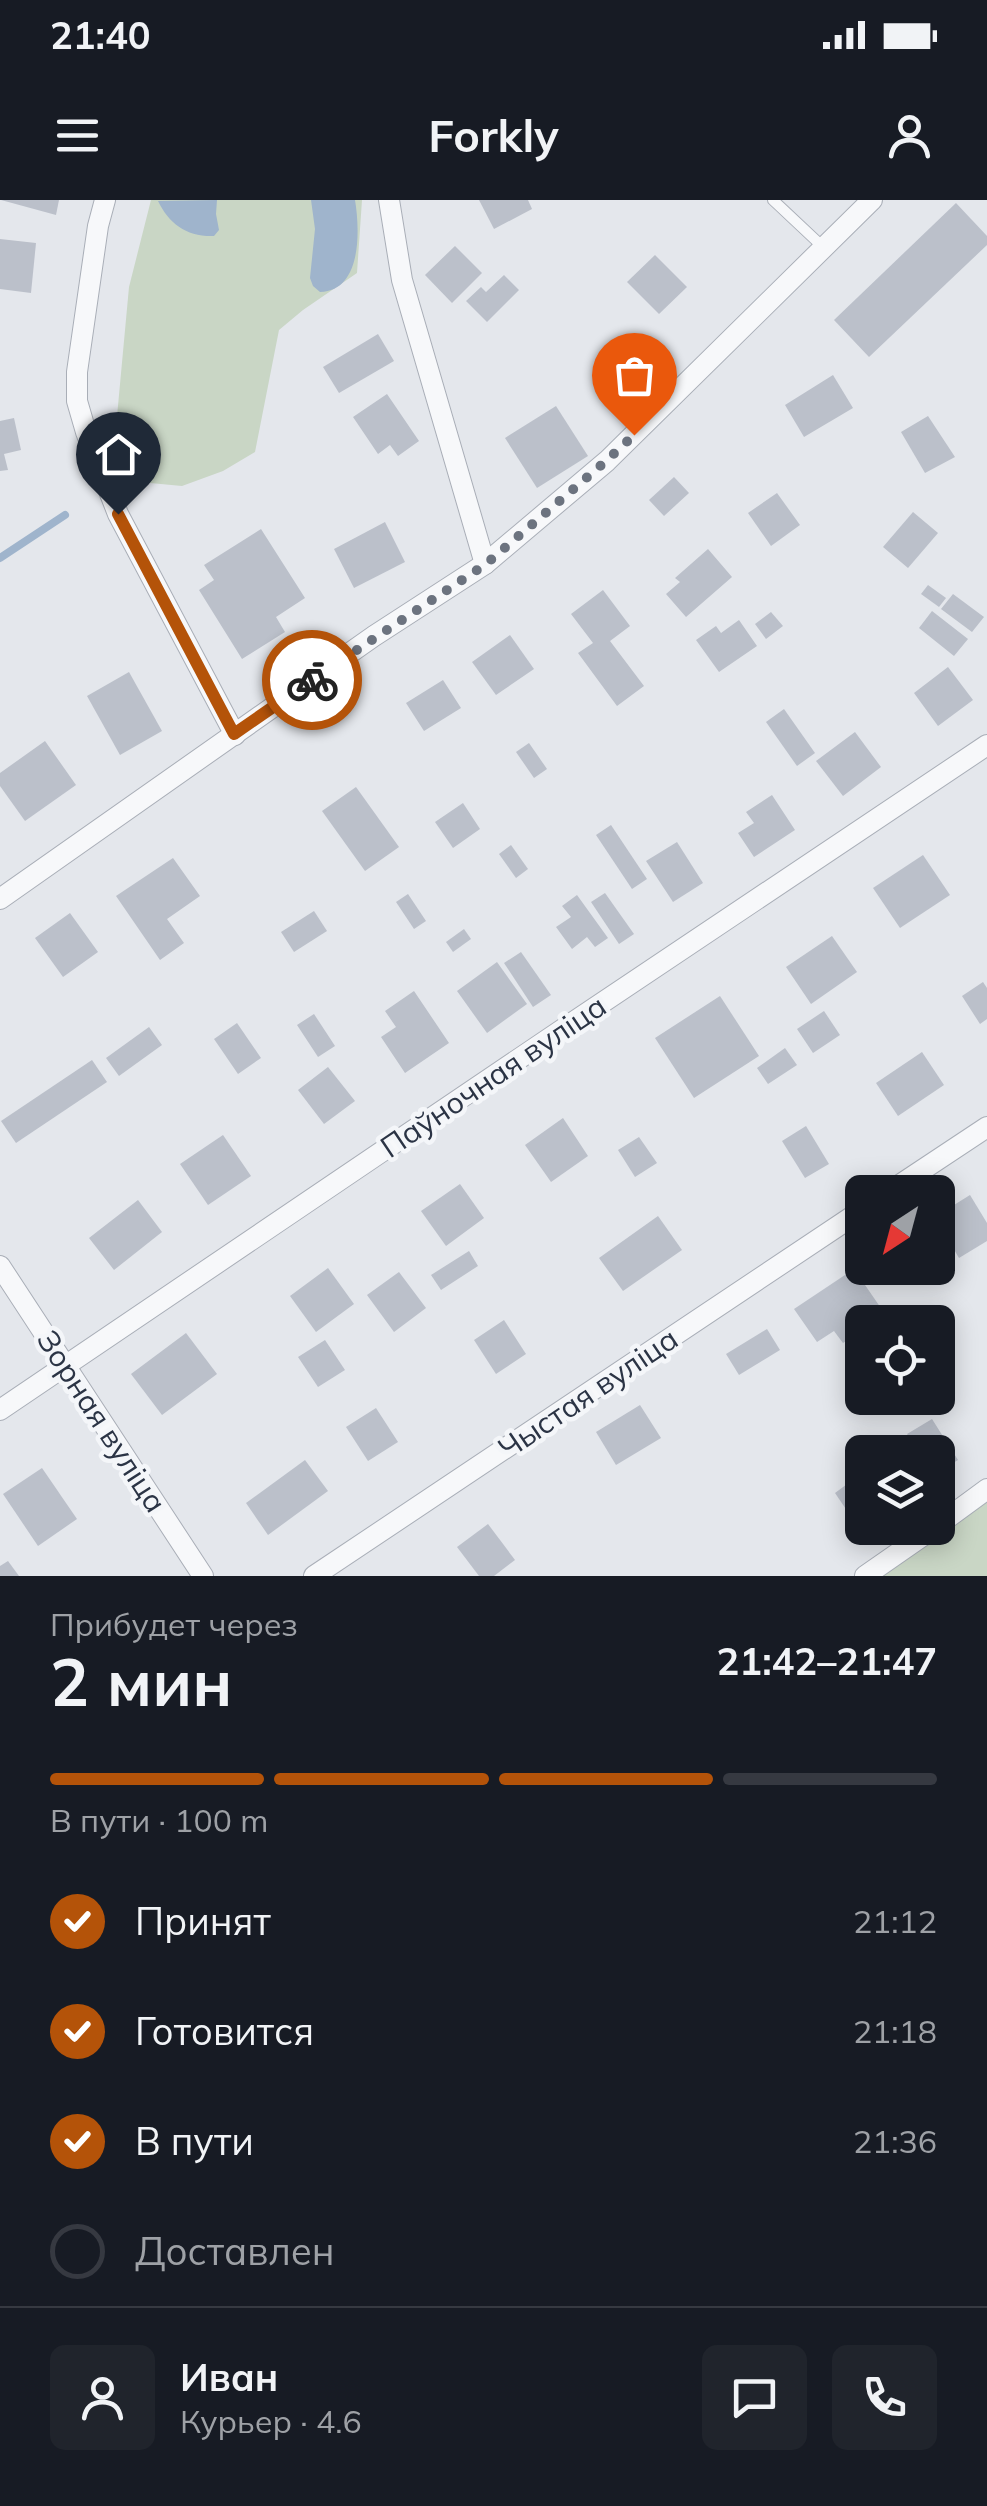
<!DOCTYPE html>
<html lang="ru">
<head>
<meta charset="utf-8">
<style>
  body { margin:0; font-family:Mulish,sans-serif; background:#20242c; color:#f1f3f6; height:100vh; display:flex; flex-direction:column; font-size:38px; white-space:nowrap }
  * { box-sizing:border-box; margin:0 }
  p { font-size:32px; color:#9ea1a6 }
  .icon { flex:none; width:55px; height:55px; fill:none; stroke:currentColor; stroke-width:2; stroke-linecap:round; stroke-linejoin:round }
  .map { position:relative; height:1376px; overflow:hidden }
  .side { display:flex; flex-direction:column; background:#171b24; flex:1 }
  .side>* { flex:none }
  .needle { width:65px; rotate:216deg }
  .controls { position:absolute; left:845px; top:975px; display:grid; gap:20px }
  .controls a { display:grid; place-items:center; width:110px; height:110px; border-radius:15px; background:#171b24; box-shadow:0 5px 25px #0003; font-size:50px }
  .pin { position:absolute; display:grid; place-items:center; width:85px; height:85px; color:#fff; margin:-102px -42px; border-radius:50% 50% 50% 0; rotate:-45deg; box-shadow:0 0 10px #0007 }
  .pin .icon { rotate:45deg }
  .courier { position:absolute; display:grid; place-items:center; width:100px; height:100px; margin:-50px; border:8px solid #b45309; border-radius:50%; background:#fff; color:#222; box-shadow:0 2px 12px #0007 }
  .overview em { font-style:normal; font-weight:700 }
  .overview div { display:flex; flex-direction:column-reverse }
  .overview { display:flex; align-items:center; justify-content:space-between; height:170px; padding:0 50px }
  h1 { font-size:65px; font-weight:700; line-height:75px }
  .bar { display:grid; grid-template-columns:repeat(4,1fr); gap:15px 10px; align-content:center; height:120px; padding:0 50px }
  .bar i { height:12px; border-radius:8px; background:#363941 }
  .bar .on { background:#b45309 }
  .bar p { grid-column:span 4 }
  .line { display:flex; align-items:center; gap:25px; padding:0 50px; border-top:2px solid #363941 }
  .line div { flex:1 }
  .round { display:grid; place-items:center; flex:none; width:105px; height:105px; border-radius:15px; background:#20242c }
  ol { padding:0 50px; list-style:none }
  li { display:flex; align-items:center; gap:30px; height:110px }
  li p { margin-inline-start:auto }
  li .icon { padding:10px; border-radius:50%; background:#b45309; color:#fff; stroke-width:4 }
  li:last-child { color:#9ea1a6 }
  li i { width:55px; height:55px; border:5px solid #363941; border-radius:50% }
  .status { display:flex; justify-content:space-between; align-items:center; height:70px; padding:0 50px; background:#171b24; direction:ltr }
  .status svg { height:28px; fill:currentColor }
  header { display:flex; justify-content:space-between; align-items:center; height:130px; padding:0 50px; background:#171b24; font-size:45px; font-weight:700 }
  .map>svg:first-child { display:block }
</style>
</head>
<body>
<div class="status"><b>21:40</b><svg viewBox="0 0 49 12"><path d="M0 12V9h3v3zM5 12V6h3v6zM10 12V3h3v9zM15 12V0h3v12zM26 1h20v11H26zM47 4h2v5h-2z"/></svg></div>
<header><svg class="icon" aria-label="menu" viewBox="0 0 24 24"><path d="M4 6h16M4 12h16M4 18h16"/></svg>Forkly<svg class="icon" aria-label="person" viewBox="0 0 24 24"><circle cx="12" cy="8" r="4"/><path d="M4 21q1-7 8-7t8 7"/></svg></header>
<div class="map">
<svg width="987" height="1376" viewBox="0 0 987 1376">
  <rect width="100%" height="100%" fill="#e4e7ec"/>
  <g fill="#c9d6c5">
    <polygon points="151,0 362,0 357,73 303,110 279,130 255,252 223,271 182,286 150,283 115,238 129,87"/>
    <polygon points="987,1295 987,1376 872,1376"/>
  </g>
  <g fill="#9fb4cc">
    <path d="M217,0L216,14L219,30L214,36C187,37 169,24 158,1Z"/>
    <path d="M311,0H355C360,30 362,91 320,92L313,86L310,78L315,29Z"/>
  </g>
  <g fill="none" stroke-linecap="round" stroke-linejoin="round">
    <polyline stroke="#9fb4cc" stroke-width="8" points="0,358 65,315"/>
  </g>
  <g fill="#bbc0ca">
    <polygon points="1,0 59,0 56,15"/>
    <polygon points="479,0 528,0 532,9 494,29"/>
    <polygon points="956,3 987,36 987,45 869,157 834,120"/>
    <polygon points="0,39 36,43 31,93 0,89"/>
    <polygon points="455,46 482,73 452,103 425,75"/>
    <polygon points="655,55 687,87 659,114 627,82"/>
    <polygon points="504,75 519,90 487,122 466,101 481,87 486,92"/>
    <polygon points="378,134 394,161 339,193 323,167"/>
    <polygon points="616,159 627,175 603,191 592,175"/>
    <polygon points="833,175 853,208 804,237 785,205"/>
    <polygon points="387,194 419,241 398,256 390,245 378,254 353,217"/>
    <polygon points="556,206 588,256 537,288 505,238"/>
    <polygon points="928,216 955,257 925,273 901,232"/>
    <polygon points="14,218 21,250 4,254 8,270 0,271 0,221"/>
    <polygon points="674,277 689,293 664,316 649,300"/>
    <polygon points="777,293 800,325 771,346 748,313"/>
    <polygon points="913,312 938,333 908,368 883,347"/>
    <polygon points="385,322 405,362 354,388 334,349"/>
    <polygon points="261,329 305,398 276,417 285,432 242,459 199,390 214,380 204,365"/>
    <polygon points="708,349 732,377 686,417 666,394 680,382 675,378"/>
    <polygon points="928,385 946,398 939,407 921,394"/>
    <polygon points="603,390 630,426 610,441 644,486 617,506 578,453 593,443 571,414"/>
    <polygon points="953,394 984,417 972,432 941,409"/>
    <polygon points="932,411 968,439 954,456 919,428"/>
    <polygon points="771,412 783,426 766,439 755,424"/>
    <polygon points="739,420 757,446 719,472 696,440 716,426 721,433"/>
    <polygon points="510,435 534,469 496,495 472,462"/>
    <polygon points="948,467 973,500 938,526 914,493"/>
    <polygon points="129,472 162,531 120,555 87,496"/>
    <polygon points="443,480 461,508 424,531 406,503"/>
    <polygon points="784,509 815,553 797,566 766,522"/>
    <polygon points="855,532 881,567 843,596 816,561"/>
    <polygon points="45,541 76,585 25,621 0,586 0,573"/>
    <polygon points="529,543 547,569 534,578 516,552"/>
    <polygon points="356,587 399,647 365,671 322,611"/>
    <polygon points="772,595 795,630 754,657 738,633 754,623 746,612"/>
    <polygon points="463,603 480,629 453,648 435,622"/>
    <polygon points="611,625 647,679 632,689 596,635"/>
    <polygon points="677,642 703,683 673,702 646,661"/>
    <polygon points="511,645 528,669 516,678 499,654"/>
    <polygon points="923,655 950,695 900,728 873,688"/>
    <polygon points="173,658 200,696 167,719 184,743 160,760 116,696"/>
    <polygon points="605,693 634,734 619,744 591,702"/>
    <polygon points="408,694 426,721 414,729 396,702"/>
    <polygon points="577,695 608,738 595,747 587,737 572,749 556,727 571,717 562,706"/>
    <polygon points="314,711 327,731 294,752 281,732"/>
    <polygon points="70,713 98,752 63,777 35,738"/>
    <polygon points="464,729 471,739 453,752 446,742"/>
    <polygon points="832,736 857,772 811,804 786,767"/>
    <polygon points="521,752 551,795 533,807 504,763"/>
    <polygon points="497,762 527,804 487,833 457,791"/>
    <polygon points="983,782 987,788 987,819 980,824 962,796"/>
    <polygon points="414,791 449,843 405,873 381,837 396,827 385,811"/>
    <polygon points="720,796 759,856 694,898 655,838"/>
    <polygon points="824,811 840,835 813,853 797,829"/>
    <polygon points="314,814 335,846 318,857 297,825"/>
    <polygon points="237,823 261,858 238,874 214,839"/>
    <polygon points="149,827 162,845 119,876 106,858"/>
    <polygon points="785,848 797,865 768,884 757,868"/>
    <polygon points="922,852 944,885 898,916 876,883"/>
    <polygon points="92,860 107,882 16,943 1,921"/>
    <polygon points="328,867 355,901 324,924 298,890"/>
    <polygon points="563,918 588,956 551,982 525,945"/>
    <polygon points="806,926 829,964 805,978 782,941"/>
    <polygon points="223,935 251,976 208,1005 180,964"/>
    <polygon points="639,937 657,963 635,977 618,950"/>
    <polygon points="460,984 484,1018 446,1046 421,1011"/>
    <polygon points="970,995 987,1023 987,1041 959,1058 938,1022 938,1015"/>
    <polygon points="138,1000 162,1032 114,1070 89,1038"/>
    <polygon points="658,1016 682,1050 623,1091 599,1058"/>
    <polygon points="469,1051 478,1066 441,1090 431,1075"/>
    <polygon points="328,1068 354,1104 316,1132 290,1096"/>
    <polygon points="854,1069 885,1114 873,1122 862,1122 862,1130 843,1143 834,1131 817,1142 794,1109"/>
    <polygon points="399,1072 426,1108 394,1132 367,1095"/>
    <polygon points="504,1120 526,1154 496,1174 474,1140"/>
    <polygon points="767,1129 780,1150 739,1175 726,1154"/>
    <polygon points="186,1133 217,1174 162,1215 131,1174"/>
    <polygon points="325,1140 345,1170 318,1187 298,1157"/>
    <polygon points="640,1205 661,1238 616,1265 596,1232"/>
    <polygon points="376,1208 398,1242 368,1261 346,1227"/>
    <polygon points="932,1219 958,1260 938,1272 938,1252 919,1252 907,1234"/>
    <polygon points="305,1260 328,1291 268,1335 246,1303"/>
    <polygon points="42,1268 77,1319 38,1346 3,1294"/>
    <polygon points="862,1273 862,1320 856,1324 835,1293"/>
    <polygon points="488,1324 515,1360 494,1376 479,1376 457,1347"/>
    <polygon points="8,1361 19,1376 0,1376 0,1366"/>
  </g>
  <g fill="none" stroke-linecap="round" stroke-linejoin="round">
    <defs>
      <polyline id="lane" points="773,0 823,47"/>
      <g id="street">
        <polyline points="105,0 98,26 77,172 77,201 86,232 118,314 235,535"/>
        <polyline points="389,0 402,80 485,364"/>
        <polyline points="0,699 374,436 485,364 607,261 872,0"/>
        <polyline points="889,992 987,927"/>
        <polyline points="0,1066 203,1376"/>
        <polyline points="0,1210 557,833 987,545"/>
        <polyline points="938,1325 987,1289"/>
        <polyline points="314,1376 862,1010"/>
        <polyline points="865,1376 934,1328"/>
      </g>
    </defs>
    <use href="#lane" stroke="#a9aeb7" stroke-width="12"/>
    <use href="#street" stroke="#a9aeb7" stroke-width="22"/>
    <use href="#lane" stroke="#f7f8fa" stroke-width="10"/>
    <use href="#street" stroke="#f7f8fa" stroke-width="20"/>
  </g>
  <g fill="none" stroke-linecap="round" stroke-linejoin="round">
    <polyline stroke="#6c737f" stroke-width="10" stroke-dasharray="0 18" points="312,480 486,364 606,261 634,235"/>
    <polyline stroke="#b45309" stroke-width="12" points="118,314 234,534 312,480"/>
  </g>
  <g text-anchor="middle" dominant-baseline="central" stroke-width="9" stroke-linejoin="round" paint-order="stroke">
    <g font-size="30" fill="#2b3445" stroke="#f4f6f9">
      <text transform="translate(493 876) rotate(-34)">Паўночная вуліца</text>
      <text transform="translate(588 1193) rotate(-34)">Чыстая вуліца</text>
      <text transform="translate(102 1221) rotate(57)">Зорная вуліца</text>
    </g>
  </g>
</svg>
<div class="controls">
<a><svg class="needle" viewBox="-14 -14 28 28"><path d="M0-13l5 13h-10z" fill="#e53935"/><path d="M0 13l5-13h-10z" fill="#9ea1a6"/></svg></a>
<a><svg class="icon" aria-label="locate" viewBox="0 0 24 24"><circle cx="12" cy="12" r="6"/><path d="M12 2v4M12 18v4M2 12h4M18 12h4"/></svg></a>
<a><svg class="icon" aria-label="layers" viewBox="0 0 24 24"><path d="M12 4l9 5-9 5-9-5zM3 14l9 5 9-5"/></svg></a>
</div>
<div class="pin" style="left:634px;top:235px;background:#ea580c"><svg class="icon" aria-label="bag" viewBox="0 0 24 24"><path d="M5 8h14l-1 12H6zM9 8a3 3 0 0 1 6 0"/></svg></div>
<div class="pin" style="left:118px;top:314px;background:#1f2937"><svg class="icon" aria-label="home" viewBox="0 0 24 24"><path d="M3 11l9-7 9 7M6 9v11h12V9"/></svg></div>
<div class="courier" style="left:312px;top:480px"><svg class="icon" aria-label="bike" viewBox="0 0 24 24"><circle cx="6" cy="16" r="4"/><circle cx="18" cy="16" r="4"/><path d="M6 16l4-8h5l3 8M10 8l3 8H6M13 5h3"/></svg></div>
</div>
<section class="side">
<div class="overview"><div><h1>2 мин</h1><p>Прибудет через</p></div><em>21:42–21:47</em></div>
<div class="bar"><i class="on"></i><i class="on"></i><i class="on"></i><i></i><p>В пути · 100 m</p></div>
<ol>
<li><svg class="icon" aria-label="check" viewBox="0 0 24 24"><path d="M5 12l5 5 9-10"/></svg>Принят<p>21:12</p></li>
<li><svg class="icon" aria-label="check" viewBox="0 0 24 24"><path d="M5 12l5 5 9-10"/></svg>Готовится<p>21:18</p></li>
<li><svg class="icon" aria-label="check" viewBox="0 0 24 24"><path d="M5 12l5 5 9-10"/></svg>В пути<p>21:36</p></li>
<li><i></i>Доставлен</li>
</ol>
<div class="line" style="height:180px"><a class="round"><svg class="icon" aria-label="person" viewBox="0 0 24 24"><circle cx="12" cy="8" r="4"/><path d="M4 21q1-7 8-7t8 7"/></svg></a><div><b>Иван</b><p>Курьер · 4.6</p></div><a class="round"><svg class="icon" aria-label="chat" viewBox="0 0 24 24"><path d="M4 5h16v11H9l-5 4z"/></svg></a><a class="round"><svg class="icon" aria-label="phone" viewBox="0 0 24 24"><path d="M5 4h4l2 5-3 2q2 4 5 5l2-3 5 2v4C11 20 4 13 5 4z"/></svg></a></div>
</section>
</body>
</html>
